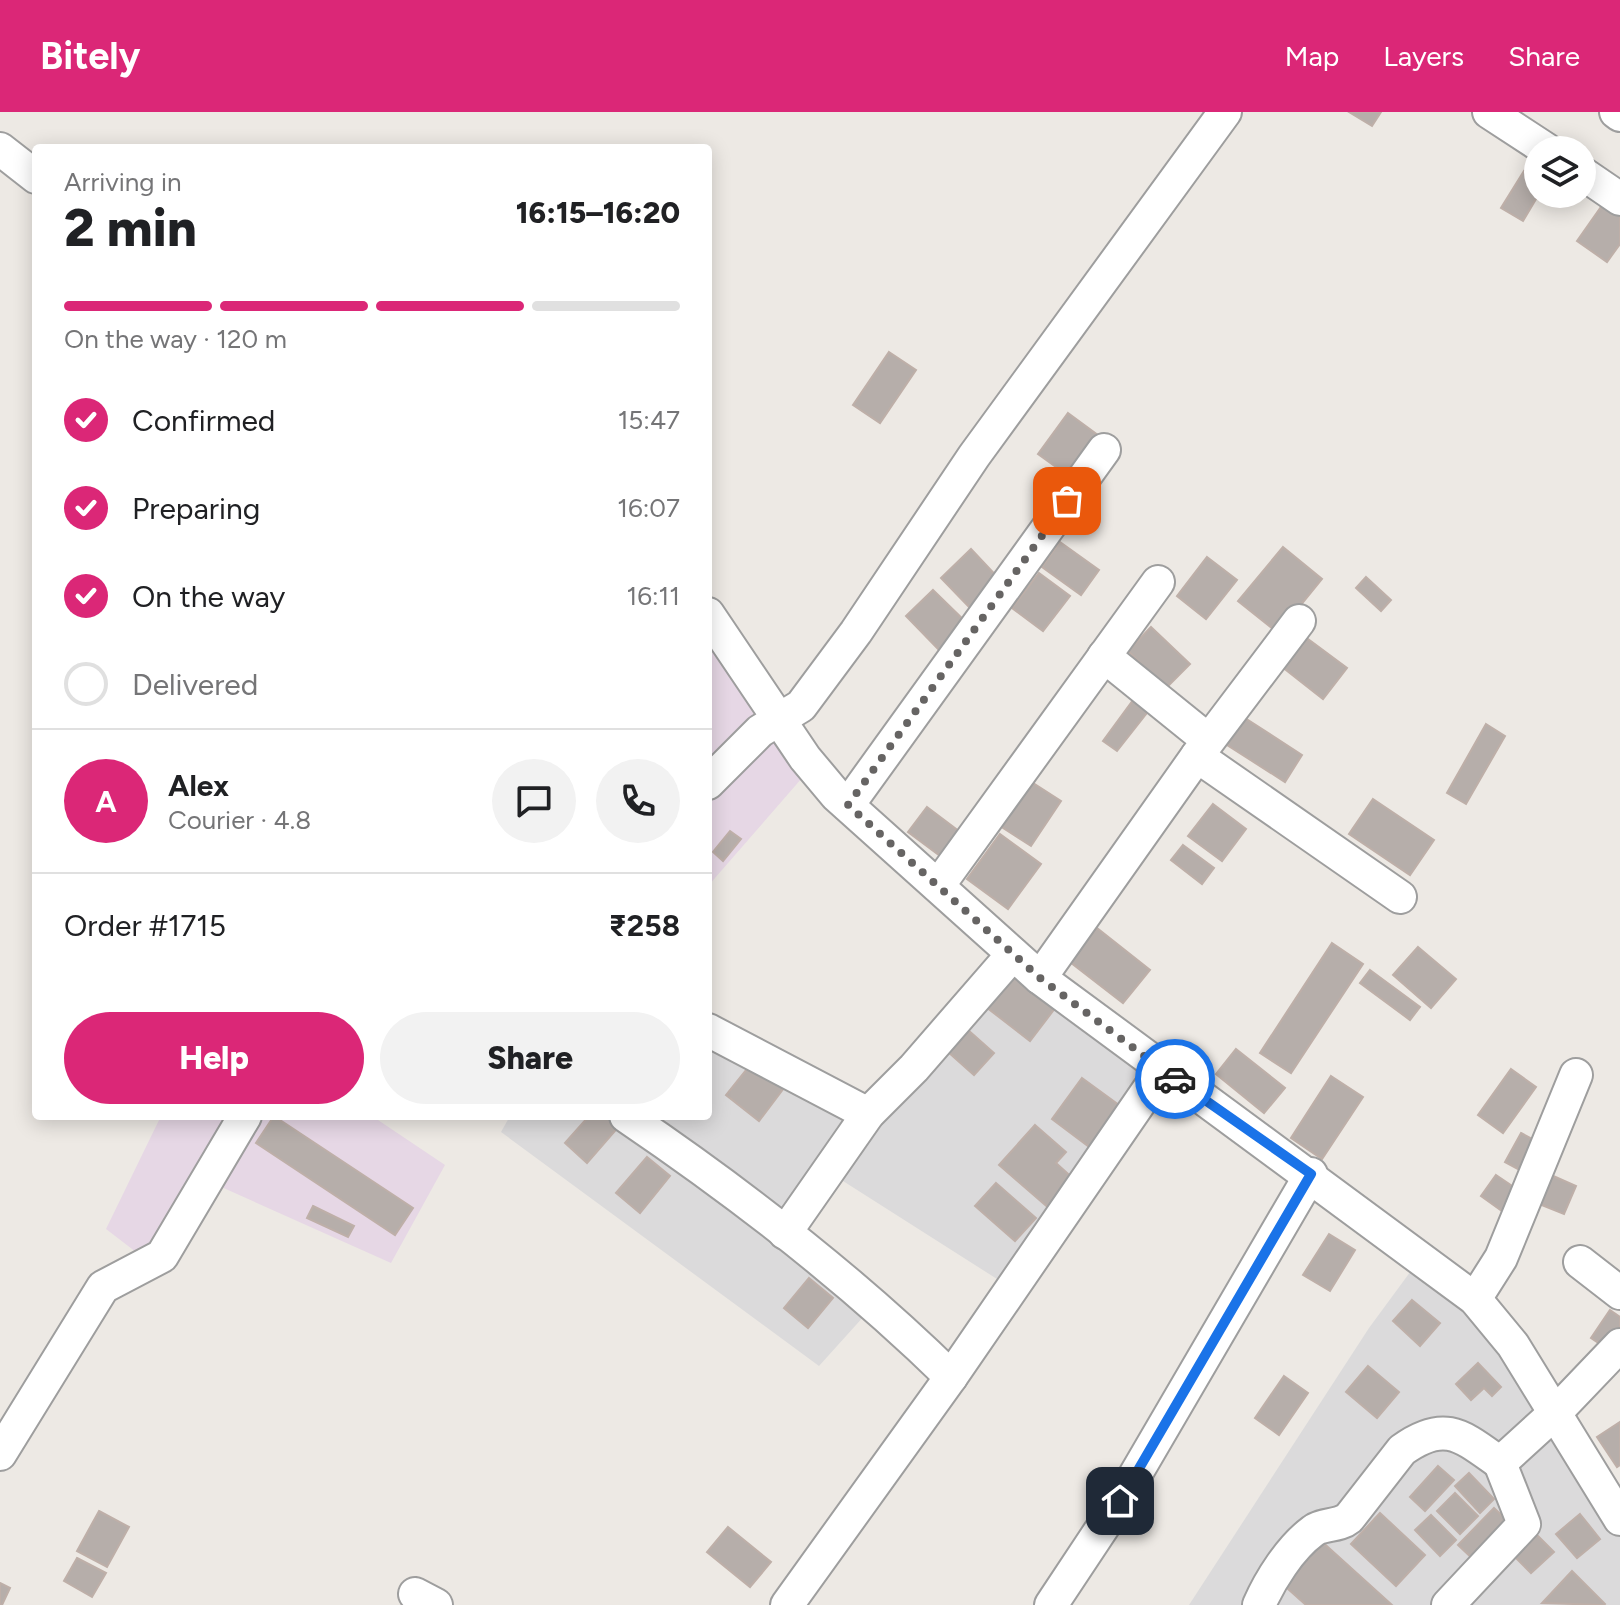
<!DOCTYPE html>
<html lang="en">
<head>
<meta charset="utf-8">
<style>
  body { margin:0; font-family:Figtree,sans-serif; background:#f2f2f2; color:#202124; height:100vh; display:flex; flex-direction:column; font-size:30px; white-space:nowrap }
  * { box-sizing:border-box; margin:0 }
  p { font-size:26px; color:#757577 }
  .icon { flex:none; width:44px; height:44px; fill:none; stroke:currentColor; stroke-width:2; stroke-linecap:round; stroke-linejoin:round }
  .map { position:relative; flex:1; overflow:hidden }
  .side { position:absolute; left:32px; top:32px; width:680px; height:976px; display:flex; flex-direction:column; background:#fff; border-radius:8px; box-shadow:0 4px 20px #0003 }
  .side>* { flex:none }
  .tools { position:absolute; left:1524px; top:24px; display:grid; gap:16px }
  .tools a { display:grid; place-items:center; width:72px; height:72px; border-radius:50%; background:#fff; box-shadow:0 4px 20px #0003; font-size:40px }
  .pin { position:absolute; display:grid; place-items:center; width:68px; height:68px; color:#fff; margin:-34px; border-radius:16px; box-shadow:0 4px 12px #0006 }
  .courier { position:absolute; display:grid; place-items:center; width:80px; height:80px; margin:-40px; border:6px solid #1a73e8; border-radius:50%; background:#fff; color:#222; box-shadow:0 2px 10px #0007 }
  .overview em { font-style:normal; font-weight:800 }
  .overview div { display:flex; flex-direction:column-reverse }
  .overview { display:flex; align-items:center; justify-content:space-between; height:136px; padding:0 32px }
  h1 { font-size:52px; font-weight:800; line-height:60px }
  .bar { display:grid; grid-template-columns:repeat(4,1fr); gap:12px 8px; align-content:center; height:96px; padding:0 32px }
  .bar i { height:10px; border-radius:6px; background:#e0e0e0 }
  .bar .active { background:#db2777 }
  .bar p { grid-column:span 4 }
  .line { display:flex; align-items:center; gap:20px; padding:0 32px; border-top:2px solid #e0e0e0 }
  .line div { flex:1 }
  .round { display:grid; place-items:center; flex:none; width:84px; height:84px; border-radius:42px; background:#f2f2f2 }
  ol { padding:0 32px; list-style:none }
  li { display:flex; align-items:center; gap:24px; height:88px }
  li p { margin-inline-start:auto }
  li .icon { padding:8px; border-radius:50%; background:#db2777; color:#fff; stroke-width:4 }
  li:last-child { color:#757577 }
  li i { width:44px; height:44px; border:4px solid #e0e0e0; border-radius:50% }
  .action { display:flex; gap:16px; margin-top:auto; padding:16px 32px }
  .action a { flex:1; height:92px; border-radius:48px; background:#db2777; color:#fff; font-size:32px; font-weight:800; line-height:92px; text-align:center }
  .action a+a { background:#f2f2f2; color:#202124 }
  header { display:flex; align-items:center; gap:48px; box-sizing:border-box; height:112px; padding:0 40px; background:#db2777; color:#fff }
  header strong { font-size:38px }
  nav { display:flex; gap:44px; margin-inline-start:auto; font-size:28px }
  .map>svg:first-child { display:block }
</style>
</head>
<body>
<header>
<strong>Bitely</strong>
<nav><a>Map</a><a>Layers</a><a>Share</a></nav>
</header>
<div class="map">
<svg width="1620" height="1493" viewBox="0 0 1620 1493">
  <rect width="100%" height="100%" fill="#ede9e4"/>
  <g fill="#dbdadb">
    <polygon points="1008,856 1148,961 1008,1174 821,1055 778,1127 865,1203 819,1254 501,1020 510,1004 708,1004 708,948 720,920 876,1020"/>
    <polygon points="1419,1148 1496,1213 1620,1420 1620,1493 1189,1493 1369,1216"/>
  </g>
  <g fill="#e6d7e5">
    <polygon points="708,514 802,666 708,774"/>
    <polygon points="161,1004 372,1004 445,1053 391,1151 199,1065 149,1150 106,1117"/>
  </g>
  <g fill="#b6aeaa" stroke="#beafa8" stroke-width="2">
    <polygon points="1349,0 1381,0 1372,14"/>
    <polygon points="1524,59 1538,68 1539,82 1523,109 1501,96"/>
    <polygon points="1610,82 1620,88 1620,132 1607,150 1577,129"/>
    <polygon points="889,240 916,258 880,311 853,293"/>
    <polygon points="1068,301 1106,329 1077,370 1038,342"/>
    <polygon points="1060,430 1099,458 1081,483 1042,455"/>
    <polygon points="1283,435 1322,467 1278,521 1238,489"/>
    <polygon points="971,437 1003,471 973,499 941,466"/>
    <polygon points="1207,445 1237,468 1206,507 1177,484"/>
    <polygon points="1039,461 1070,484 1043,519 1012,496"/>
    <polygon points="1366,465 1391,488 1381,499 1356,476"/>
    <polygon points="933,478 971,515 943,542 906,504"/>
    <polygon points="1151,515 1190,552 1166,576 1128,539"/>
    <polygon points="1304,524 1347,556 1323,587 1281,554"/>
    <polygon points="1139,580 1154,592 1117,639 1103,629"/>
    <polygon points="1245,606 1302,643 1285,670 1227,633"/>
    <polygon points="1486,612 1505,624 1466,692 1447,681"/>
    <polygon points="1030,669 1061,689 1031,734 1000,714"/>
    <polygon points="1373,687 1434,728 1410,763 1349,722"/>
    <polygon points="1213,692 1246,717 1222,749 1188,724"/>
    <polygon points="927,695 964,723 944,747 908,720"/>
    <polygon points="730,719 741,727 723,749 713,740"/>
    <polygon points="1000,722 1041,752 1008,797 967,767"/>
    <polygon points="1183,733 1214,756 1202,772 1171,748"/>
    <polygon points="1097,816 1150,858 1123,891 1070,850"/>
    <polygon points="1332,831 1363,852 1291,961 1260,941"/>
    <polygon points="1418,835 1456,867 1431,896 1393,863"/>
    <polygon points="1370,858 1420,895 1410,908 1360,871"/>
    <polygon points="1012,861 1056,895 1030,929 986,895"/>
    <polygon points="968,918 994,941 974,963 948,940"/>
    <polygon points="1236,937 1285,976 1264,1001 1216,962"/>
    <polygon points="755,947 787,972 759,1009 726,983"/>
    <polygon points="1511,957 1536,975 1503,1021 1478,1003"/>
    <polygon points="1331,964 1363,985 1322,1047 1291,1026"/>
    <polygon points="1082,966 1123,996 1092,1037 1052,1007"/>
    <polygon points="274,1004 413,1096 395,1123 256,1031"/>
    <polygon points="589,1004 610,1004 620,1013 587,1051 565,1031"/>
    <polygon points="1035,1013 1066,1040 1056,1051 1076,1069 1050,1097 999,1053"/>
    <polygon points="1521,1021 1547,1035 1531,1064 1505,1050"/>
    <polygon points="647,1045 670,1064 640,1101 616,1081"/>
    <polygon points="1496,1063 1524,1082 1509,1104 1481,1084"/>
    <polygon points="1551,1063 1576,1074 1564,1102 1539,1092"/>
    <polygon points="996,1071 1036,1106 1015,1129 975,1094"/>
    <polygon points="313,1094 354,1114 348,1125 307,1106"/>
    <polygon points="1329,1122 1355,1138 1330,1179 1303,1163"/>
    <polygon points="809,1166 833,1186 808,1216 784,1196"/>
    <polygon points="1412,1188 1440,1211 1420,1234 1393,1209"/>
    <polygon points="1610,1198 1620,1205 1620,1222 1609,1238 1591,1226"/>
    <polygon points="1478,1251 1501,1275 1492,1284 1484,1276 1471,1288 1456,1272"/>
    <polygon points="1368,1254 1399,1280 1377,1306 1346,1280"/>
    <polygon points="1284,1264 1308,1281 1279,1323 1255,1306"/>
    <polygon points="1620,1310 1620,1353 1617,1355 1597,1325"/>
    <polygon points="1438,1354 1454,1368 1425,1399 1410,1385"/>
    <polygon points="1469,1361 1494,1387 1480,1401 1455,1374"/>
    <polygon points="1455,1381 1478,1404 1460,1422 1437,1399"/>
    <polygon points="1494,1396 1510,1411 1474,1448 1458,1433"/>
    <polygon points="99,1399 129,1415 107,1455 77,1439"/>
    <polygon points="1380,1401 1425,1443 1396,1474 1351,1432"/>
    <polygon points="1580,1402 1600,1427 1577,1446 1556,1422"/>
    <polygon points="1431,1403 1456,1428 1440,1444 1415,1418"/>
    <polygon points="728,1415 771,1450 750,1475 707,1440"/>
    <polygon points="1537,1423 1554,1440 1531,1461 1515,1445"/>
    <polygon points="1319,1427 1392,1493 1306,1493 1279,1469"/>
    <polygon points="77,1446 106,1461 92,1485 64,1469"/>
    <polygon points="1572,1459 1605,1492 1604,1493 1542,1491"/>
    <polygon points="0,1471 10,1476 2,1493 0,1493"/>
  </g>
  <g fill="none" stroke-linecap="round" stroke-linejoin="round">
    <defs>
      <g id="street">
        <polyline points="1489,0 1547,38"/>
        <polyline points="1616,0 1620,3"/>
        <polyline points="0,37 36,65"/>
        <polyline points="1582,61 1620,87"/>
        <polyline points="708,502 805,646 836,683 1040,866 1475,1187 1513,1233 1620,1407"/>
        <polyline points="1104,544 1208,628"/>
        <polyline points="1197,644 1400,785"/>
        <polyline points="708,671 760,619 801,594 856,520 974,344 1225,0"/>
        <polyline points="848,693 1104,338"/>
        <polyline points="938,774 1158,470"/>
        <polyline points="1040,866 1197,644 1299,509"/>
        <polyline points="708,918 868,1002"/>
        <path d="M626,1004C741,1082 852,1168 951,1265"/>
        <polyline points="785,1121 868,1002 914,956 1013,842"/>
        <polyline points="1580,1150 1620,1181"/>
        <polyline points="1475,1187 1501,1146 1576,963"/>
        <polyline points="0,1342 103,1175 162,1144 245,1004"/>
        <polyline points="415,1482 436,1493"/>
        <polyline points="787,1493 951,1265 1162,958"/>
        <polyline points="1051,1493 1120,1389 1311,1062"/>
        <path d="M1259,1493C1270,1468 1290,1436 1313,1419C1323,1411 1338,1415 1349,1406L1402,1338C1445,1307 1462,1324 1500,1351"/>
        <polyline points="1448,1493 1524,1412 1500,1351 1556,1300 1620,1233"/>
      </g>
    </defs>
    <use href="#street" stroke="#9e9e9e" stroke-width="36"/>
    <use href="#street" stroke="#fff" stroke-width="32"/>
  </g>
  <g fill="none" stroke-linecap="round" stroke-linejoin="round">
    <polyline stroke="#666463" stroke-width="8" stroke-dasharray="0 14.4" points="1067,389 848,693 1040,866 1175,967"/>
    <polyline stroke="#1a73e8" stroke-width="10" points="1120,1389 1311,1062 1175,967"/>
  </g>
</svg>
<div class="tools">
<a><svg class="icon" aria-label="layers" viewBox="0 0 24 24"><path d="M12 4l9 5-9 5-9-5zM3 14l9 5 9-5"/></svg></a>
</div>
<div class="pin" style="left:1067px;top:389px;background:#ea580c"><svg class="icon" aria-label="bag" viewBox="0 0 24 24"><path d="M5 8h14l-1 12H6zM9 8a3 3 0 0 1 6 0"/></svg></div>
<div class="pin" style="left:1120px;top:1389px;background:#1f2937"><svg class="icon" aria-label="home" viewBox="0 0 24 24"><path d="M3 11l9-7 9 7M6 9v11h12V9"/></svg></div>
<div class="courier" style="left:1175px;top:967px"><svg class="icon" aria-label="car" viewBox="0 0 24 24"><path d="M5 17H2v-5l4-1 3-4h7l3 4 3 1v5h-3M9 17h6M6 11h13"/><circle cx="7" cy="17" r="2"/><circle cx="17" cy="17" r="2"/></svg></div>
<section class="side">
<div class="overview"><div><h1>2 min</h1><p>Arriving in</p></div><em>16:15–16:20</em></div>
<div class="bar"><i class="active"></i><i class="active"></i><i class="active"></i><i></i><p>On the way · 120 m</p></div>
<ol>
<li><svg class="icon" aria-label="check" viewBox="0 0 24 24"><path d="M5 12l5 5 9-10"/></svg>Confirmed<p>15:47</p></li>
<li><svg class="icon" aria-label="check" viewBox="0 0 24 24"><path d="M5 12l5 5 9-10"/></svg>Preparing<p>16:07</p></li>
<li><svg class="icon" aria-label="check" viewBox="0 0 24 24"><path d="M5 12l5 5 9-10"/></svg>On the way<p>16:11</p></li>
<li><i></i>Delivered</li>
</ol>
<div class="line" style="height:144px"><b class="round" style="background:#db2777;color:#fff">A</b><div><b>Alex</b><p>Courier · 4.8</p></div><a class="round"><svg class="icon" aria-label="chat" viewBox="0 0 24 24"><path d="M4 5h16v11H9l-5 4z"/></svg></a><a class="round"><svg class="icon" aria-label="phone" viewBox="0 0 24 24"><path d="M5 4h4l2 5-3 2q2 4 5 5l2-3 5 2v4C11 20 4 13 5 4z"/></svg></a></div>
<div class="line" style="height:104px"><div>Order #1715</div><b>₹258</b></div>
<div class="action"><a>Help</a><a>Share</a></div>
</section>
</div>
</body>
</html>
